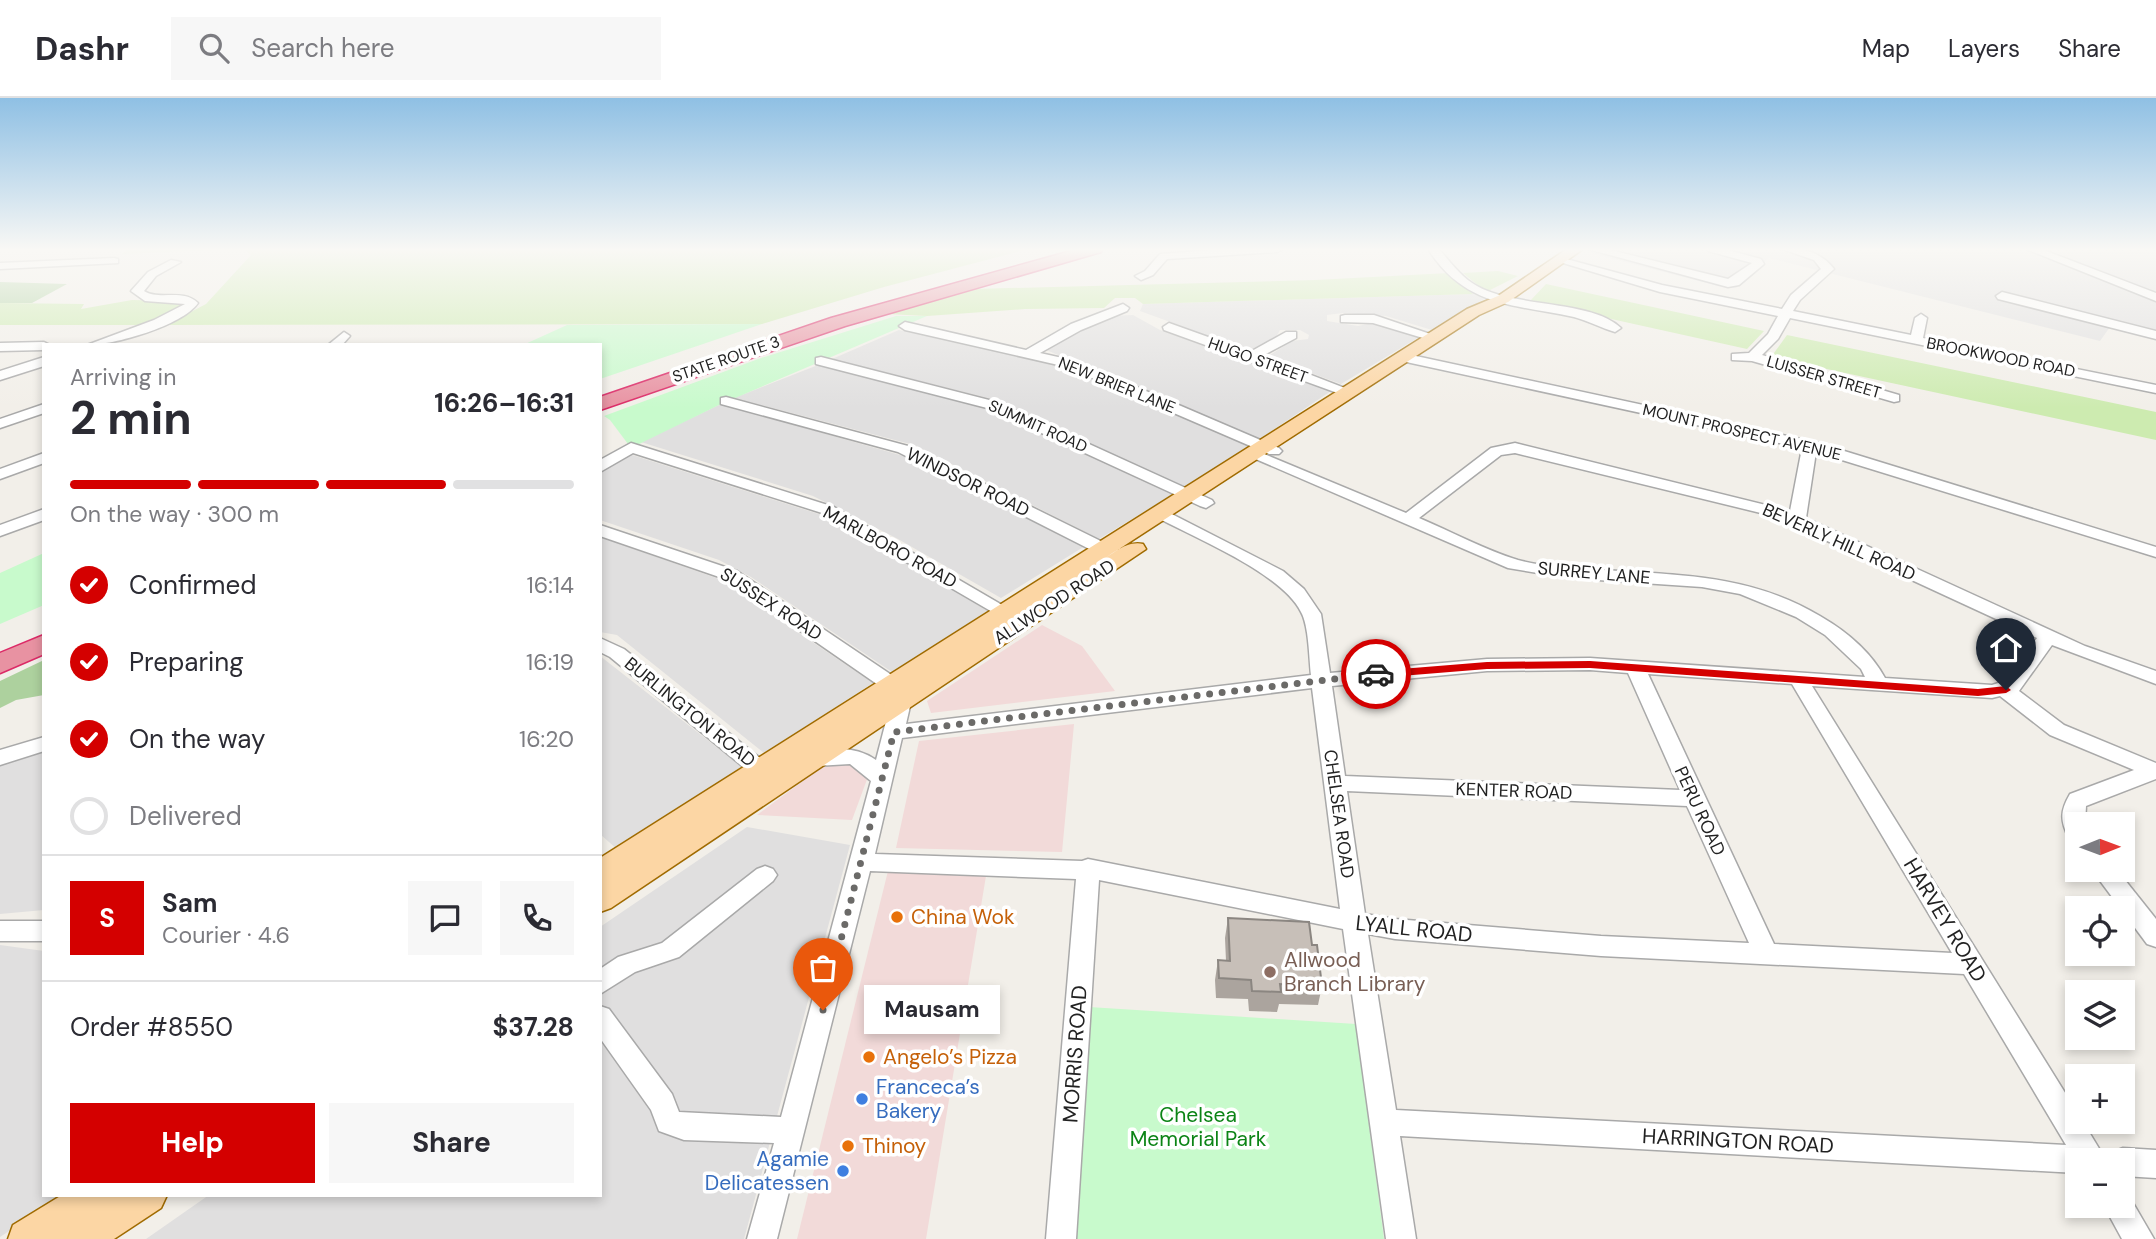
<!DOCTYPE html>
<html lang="en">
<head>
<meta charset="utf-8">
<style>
  body { margin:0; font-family:"DM Sans",sans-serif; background:#f7f7f7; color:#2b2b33; height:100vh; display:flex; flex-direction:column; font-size:26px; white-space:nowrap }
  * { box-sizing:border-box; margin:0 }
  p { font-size:23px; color:#7c7c81 }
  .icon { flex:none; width:38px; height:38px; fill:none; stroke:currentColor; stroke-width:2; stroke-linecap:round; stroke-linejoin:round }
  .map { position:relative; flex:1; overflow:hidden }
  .drawer { position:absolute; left:42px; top:245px; width:560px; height:854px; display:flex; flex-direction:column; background:#fff; border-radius:0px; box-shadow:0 4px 10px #0003 }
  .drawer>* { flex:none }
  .needle { width:46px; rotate:89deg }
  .fabs { position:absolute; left:2065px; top:714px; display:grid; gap:14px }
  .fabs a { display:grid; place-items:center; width:70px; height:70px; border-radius:0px; background:#fff; box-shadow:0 4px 10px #0003; font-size:35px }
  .pin { position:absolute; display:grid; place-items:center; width:60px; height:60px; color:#fff; margin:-72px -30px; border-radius:50% 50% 50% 0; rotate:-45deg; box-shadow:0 0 7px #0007 }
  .pin .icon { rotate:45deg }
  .courier { position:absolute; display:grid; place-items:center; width:70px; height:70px; margin:-35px; border:5px solid #d40000; border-radius:50%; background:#fff; color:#222; box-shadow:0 2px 9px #0007 }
  .bubble { position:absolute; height:49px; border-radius:0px; background:#fff; box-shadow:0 4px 10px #0003; font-size:23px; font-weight:700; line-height:49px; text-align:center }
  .summary em { font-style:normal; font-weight:700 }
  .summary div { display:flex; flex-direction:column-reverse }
  .summary { display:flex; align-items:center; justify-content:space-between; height:119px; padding:0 28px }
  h1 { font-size:46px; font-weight:700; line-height:52px }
  .bar { display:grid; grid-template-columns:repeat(4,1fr); gap:10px 7px; align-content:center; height:84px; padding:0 28px }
  .bar i { height:9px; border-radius:5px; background:#e1e1e2 }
  .bar .selected { background:#d40000 }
  .bar p { grid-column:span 4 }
  .line { display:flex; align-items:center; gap:18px; padding:0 28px; border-top:2px solid #e1e1e2 }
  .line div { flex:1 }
  .round { display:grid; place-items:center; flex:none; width:74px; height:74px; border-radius:0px; background:#f7f7f7 }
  ol { padding:0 28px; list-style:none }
  li { display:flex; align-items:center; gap:21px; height:77px }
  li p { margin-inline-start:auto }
  li .icon { padding:7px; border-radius:50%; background:#d40000; color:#fff; stroke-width:4 }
  li:last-child { color:#7c7c81 }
  li i { width:38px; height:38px; border:4px solid #e1e1e2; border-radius:50% }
  .action { display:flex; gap:14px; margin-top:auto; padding:14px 28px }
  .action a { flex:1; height:80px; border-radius:0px; background:#d40000; color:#fff; font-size:28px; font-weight:700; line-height:80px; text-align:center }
  .action a+a { background:#f7f7f7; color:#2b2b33 }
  header { display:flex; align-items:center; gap:42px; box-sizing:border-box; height:98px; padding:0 35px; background:#fff; border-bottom:2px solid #e1e1e2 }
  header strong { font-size:33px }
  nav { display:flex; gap:38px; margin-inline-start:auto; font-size:24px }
  .search { width:490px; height:63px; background:#f7f7f7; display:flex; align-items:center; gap:18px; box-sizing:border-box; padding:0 24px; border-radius:0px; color:#7c7c81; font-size:26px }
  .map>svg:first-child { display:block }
</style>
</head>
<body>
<header>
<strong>Dashr</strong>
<div class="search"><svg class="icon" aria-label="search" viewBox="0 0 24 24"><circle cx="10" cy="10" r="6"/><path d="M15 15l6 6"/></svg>Search here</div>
<nav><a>Map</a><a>Layers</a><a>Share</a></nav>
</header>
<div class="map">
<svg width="2156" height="1141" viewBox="0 0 2156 1141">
  <rect width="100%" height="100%" fill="#f2efe9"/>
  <g fill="#e0dfdf">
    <polygon points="1596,151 2156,151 2156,241 2110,229 2100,243 1769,160 1736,190 1718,188 1590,155"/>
    <polygon points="1473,196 1486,200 1432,232 1386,218 1343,215 1327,217 1327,223 1358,228 1376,224 1421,238 1341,286 1267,259 1292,243 1308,241 1309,237 1300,232 1280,232 1276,239 1250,253 1140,213 1143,206"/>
    <polygon points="1133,217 1160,232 1331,293 1258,342 1044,251 1108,218"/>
    <polygon points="899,232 1062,268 1250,347 1185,389 996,302 832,261"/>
    <polygon points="818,267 981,308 1175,395 1099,441 914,347 734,300"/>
    <polygon points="721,306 907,359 1085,448 1001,500 898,441 813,398 641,344"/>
    <polygon points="629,356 828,419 988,513 892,574 751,479 719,462 600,422 600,375"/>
    <polygon points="600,439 719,481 873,585 764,655 617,537 600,534"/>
    <polygon points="600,558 742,669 618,752 600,736"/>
    <polygon points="44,653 44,812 0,816 0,666"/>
    <polygon points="747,729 850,747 744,1141 146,1141 209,1097 600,1097 600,829"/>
    <polygon points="0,847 44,853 44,1097 63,1097 0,1139"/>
  </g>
  <g fill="#f2dad9">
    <polygon points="1042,527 1082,548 1115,593 931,615 927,603"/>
    <polygon points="1074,626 1062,754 896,750 919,643"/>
    <polygon points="851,664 869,676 852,722 757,717 827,665"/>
    <polygon points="888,773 986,778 926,1141 797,1141"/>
  </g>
  <g fill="#cdebb0">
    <polygon points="128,151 1028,151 884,189 762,226 166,227 206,206 251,157 243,151 122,156"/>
    <polygon points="1498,173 1518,178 1486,194 1463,175"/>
    <polygon points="1449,175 1473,196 1143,206 1135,200 1115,200 1104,210 1025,211 927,218 887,216 974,191 1315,182"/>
    <polygon points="1546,186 1764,233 1747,251 1530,203"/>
    <polygon points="132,202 185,203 179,213 143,227 0,227 0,205 84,206 81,211"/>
    <polygon points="1787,237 2156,314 2156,342 1771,259"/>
  </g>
  <g fill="#add19e">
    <polygon points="0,184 67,186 32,205 0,205"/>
    <polygon points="44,562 44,597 16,602 0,610 0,583"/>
  </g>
  <g fill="#c8facc">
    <polygon points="896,218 927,218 721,306 631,350 610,322 604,318 761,260"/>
    <polygon points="762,226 600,281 600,247 523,247 567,227"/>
    <polygon points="44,455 44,507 0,526 0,475"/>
    <polygon points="1089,909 1356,926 1384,1141 1076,1141"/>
  </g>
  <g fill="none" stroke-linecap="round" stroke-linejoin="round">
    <defs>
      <g id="minor">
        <polygon points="1228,151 1283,151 1277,154 1167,161 1153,177 1141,182 1135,178 1145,173 1160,156"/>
        <path d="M1428,151H1439C1450,164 1462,180 1477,188C1516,210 1592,202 1621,230L1615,234C1601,230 1589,223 1574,219C1513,206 1465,209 1428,151Z"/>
        <polygon points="1588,151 1606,151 1728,181 1752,165 1708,153 1707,151 1724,151 1761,161 1764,166 1739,187 1728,189"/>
        <path d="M1782,151C1803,150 1821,154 1834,171L1800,202L1793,213L1911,237L1915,220L1921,216L1927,220L1923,240L2156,287V295L1790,220L1778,241L1762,257L1899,297V303L1894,304L1752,263L1732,262V256L1749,255L1768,236L1778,218L1660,194L1553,162L1559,159L1662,187L1782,211L1791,197L1821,171L1814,162Z"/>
        <polygon points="2026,151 2041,151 2156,195 2156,203"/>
        <polygon points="114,160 118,161 118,165 0,171 0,165"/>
        <path d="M171,162L181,164L156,178L144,193C160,203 182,190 198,205C182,228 114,247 87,247L154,222L185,206L145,203L131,193L148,174Z"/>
        <polygon points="2002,194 2156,233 2156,241 1998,201 1996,198"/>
        <polygon points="1123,206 1129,210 1127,213 1081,232 1040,255 1076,263 1279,350 1282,353 1279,356 1269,356 1067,269 905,232 899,228 905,224 1026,252 1071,226"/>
        <polygon points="1345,217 1374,217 1439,239 1433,243 1373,225 1341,224 1341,218"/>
        <polygon points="1169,225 1250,254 1286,234 1296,234 1296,240 1262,258 1355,294 1353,297 1343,297 1164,232 1163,229"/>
        <polygon points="344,234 350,238 342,247 328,247"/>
        <polygon points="44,244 50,247 44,247 44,252 0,253 0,245"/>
        <path d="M1402,255L1815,344L2156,449V459L1816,354L1806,420L2085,548L2156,573V586L2052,547L2019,593L2064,627L2156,665V681L2086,708L2085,726H2077V742L2069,740C2060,723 2060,713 2070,696L2134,672L2050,637L2000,598L1992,600L1812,588L2077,1014V1024H2083L2106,1062H2077V1075L1400,1038L1416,1141H1386L1343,831L1099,782L1076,1141H1046L1076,781L870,773L777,1141H747L774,1045L684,1042L659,1033L651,1012L600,940V908L609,911L672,996L679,1014L781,1019L871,683L850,666L816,668L809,666L806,661L809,656C831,649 856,648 876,662L891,604L884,591L725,481L600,438V427L737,473L899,582L911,604L906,626L1311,577C1309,560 1309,528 1301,514C1282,475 1193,439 1154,418L1152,415L1160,410L1283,473L1304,491L1321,516L1330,575L1487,561L1590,560L1865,579L1861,571L1825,537L1796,519L1740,496L1702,489L1568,480L1508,470L1244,356L1252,351L1257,353L1406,415L1491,350L1515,345L1790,413L1802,350L1397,262L1395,259ZM1515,355L1773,418L2037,540L2005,583L1992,587L1885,580C1871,554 1846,533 1820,518C1752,477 1681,477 1603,472C1575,470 1545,469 1518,462C1485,452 1452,434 1419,420L1501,357ZM1590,572L1628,575L1680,692L1345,678L1332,588L1487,573ZM1648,576L1792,586L1952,855L1774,846ZM1312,590L1340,811L1088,761L1082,763L875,756L902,640ZM1347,693L1687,708L1749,845L1601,838L1395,821L1365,816ZM1368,836L1395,841L1601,858L1964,876L2066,1047L1396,1012Z"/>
        <polygon points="44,259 44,268 0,282 0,273"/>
        <polygon points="821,259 997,304 1212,402 1214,405 1206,410 1200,408 987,310 816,266 816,260"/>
        <polygon points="726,299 908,348 1123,454 1126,458 1117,463 1111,462 898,354 721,306 721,300"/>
        <polygon points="44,306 44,315 0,330 0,321"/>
        <polygon points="631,345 834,409 1028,522 1025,526 1013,526 822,415 633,355 600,374 600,362"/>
        <polygon points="44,355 44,365 0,381 0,371"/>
        <polygon points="44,411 44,422 0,438 0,427"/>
        <polygon points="600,540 624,551 780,676 783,681 780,686 772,689 764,686 610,559 600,554"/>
        <polygon points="44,639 44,653 0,667 0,652"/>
        <polygon points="765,768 773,771 777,777 773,783 679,859 635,874 600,896 600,871 618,859 662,845 757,771"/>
        <polygon points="2092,772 2117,772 2156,821 2156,849 2147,846"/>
        <rect x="0" y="823" width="44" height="20"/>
        <polygon points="2123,1050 2156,1052 2156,1080 2123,1078 2123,1062 2109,1062 2113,1054"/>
        <polygon points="2123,1095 2129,1098 2154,1141 2122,1141 2104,1108 2123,1108"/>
      </g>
      <g id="major">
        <path d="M1567,151H1583L1508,204L1479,217L1096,466C1110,458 1126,442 1143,446L1146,451L611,810L600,814V760L1467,211L1498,198Z"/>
        <polygon points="62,1097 167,1097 161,1110 114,1141 8,1141 13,1127"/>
      </g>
      <g id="highway">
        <polygon points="1078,151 1103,151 1101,154 845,228 600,312 600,299 831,220"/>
        <polygon points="44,537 44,556 0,575 0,555"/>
      </g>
    </defs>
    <use href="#minor" stroke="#a9a9a9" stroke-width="3"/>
    <use href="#major" stroke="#a06b00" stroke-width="3"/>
    <use href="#highway" stroke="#dc2a67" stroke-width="3"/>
    <use href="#minor" fill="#fff" fill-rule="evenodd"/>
    <use href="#major" fill="#fcd6a4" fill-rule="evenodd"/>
    <use href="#highway" fill="#e892a2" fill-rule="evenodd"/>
  </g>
  <polygon fill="#aba49e" points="1228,820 1312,847 1322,888 1318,907 1279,906 1277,914 1249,913 1248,901 1216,900 1215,882 1218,862 1226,863 1225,840"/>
  <polygon fill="#c7bfb8" stroke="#8b8681" stroke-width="2" points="1228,820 1309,824 1312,847 1317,847 1322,888 1280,886 1281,894 1252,893 1251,882 1219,880 1218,862 1230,863"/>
  <linearGradient id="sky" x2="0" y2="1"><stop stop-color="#8fc0e4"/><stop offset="0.49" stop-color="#f9f8f5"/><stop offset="1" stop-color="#f9f8f5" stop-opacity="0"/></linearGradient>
  <rect width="2156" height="310" fill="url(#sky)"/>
  <polygon fill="#d40000" points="1590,563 1978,591 2006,588 2011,592 2006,595 1978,598 1590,570 1487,571 1376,580 1370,576 1376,573 1487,564"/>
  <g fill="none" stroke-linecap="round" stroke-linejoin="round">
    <polyline stroke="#6b6a68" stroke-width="7" stroke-dasharray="0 12.6" points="823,912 894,634 1376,576"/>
  </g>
  <g fill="#e8710a" stroke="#fff" stroke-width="2.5">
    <circle cx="897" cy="819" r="7"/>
    <circle cx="869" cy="959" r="7"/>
    <circle cx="848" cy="1048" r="7"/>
  </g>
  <circle fill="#8d6e63" stroke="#fff" stroke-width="2.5" cx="1270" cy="874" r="7"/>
  <g fill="#3f7fe0" stroke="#fff" stroke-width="2.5">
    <circle cx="862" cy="1001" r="7"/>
    <circle cx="843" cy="1073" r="7"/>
  </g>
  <g text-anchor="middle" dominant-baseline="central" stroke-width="7" stroke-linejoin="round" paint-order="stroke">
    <g font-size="16" fill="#222" stroke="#fff">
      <text transform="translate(2001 259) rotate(11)">BROOKWOOD ROAD</text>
      <text transform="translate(726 261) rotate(-19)">STATE ROUTE 3</text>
      <text transform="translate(1258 262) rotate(20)">HUGO STREET</text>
      <text transform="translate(1824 279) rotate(16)">LUISSER STREET</text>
      <text transform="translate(1117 287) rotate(22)">NEW BRIER LANE</text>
      <text transform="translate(1038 328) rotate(24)">SUMMIT ROAD</text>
      <text transform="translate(1742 334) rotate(13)">MOUNT PROSPECT AVENUE</text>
    </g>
    <g font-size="18" fill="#222" stroke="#fff">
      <text transform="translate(968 384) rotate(26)">WINDSOR ROAD</text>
      <text transform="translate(1839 444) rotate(24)">BEVERLY HILL ROAD</text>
      <text transform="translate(890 449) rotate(29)">MARLBORO ROAD</text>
      <text transform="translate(1594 475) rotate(5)">SURREY LANE</text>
      <text transform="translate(1054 504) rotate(-33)">ALLWOOD ROAD</text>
      <text transform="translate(771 506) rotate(33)">SUSSEX ROAD</text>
      <text transform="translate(690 614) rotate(39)">BURLINGTON ROAD</text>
      <text transform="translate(1514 693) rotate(2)">KENTER ROAD</text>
      <text transform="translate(1700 713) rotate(65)">PERU ROAD</text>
      <text transform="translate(1339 716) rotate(82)">CHELSEA ROAD</text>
    </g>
    <g font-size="21" fill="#c56008" stroke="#fff" text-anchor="start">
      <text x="911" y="819">China Wok</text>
      <text x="883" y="959">Angelo’s Pizza</text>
      <text x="862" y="1048">Thinoy</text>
    </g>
    <g font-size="21" fill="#222" stroke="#fff">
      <text transform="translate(1945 822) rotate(59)">HARVEY ROAD</text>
      <text transform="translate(1414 831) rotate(6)">LYALL ROAD</text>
      <text transform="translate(1075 956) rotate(-86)">MORRIS ROAD</text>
      <text transform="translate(1738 1043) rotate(3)">HARRINGTON ROAD</text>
    </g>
    <g font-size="21" fill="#785e54" stroke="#fff" text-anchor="start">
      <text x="1284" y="862">Allwood<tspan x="1284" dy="24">Branch Library</tspan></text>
    </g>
    <g font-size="21" fill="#366cbe" stroke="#fff" text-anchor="start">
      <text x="876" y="989">Franceca’s<tspan x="876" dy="24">Bakery</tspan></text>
      <text x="829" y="1061" text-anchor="end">Agamie<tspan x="829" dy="24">Delicatessen</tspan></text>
    </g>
    <g font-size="21" fill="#0c8416" stroke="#fff">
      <text x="1198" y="1017">Chelsea<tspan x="1198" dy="24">Memorial Park</tspan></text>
    </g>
  </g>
</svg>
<div class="fabs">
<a><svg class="needle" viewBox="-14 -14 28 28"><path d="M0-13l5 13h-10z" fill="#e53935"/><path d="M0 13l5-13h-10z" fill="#7c7c81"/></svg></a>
<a><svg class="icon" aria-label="locate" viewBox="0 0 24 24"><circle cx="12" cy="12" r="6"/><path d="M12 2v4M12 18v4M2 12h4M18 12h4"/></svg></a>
<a><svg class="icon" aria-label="layers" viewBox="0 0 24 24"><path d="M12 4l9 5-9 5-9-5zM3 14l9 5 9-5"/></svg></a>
<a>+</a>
<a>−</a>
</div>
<div class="pin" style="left:823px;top:912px;background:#ea580c"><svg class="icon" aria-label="bag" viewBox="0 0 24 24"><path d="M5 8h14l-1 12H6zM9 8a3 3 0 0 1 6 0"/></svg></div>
<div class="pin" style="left:2006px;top:592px;background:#1f2937"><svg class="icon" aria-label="home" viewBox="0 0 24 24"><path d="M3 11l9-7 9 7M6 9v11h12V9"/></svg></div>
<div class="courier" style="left:1376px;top:576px"><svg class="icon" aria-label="car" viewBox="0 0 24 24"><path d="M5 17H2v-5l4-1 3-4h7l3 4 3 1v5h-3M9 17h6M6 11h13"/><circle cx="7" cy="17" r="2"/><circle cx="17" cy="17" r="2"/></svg></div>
<div class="bubble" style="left:864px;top:887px;width:136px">Mausam</div>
<section class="drawer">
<div class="summary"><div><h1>2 min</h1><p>Arriving in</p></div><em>16:26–16:31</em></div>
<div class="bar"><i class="selected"></i><i class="selected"></i><i class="selected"></i><i></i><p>On the way · 300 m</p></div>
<ol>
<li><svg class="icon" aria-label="check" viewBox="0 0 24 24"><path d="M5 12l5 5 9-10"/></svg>Confirmed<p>16:14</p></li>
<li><svg class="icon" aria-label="check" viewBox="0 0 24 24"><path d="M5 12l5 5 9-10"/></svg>Preparing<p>16:19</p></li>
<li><svg class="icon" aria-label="check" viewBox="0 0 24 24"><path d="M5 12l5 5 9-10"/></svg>On the way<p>16:20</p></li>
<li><i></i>Delivered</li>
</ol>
<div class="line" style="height:126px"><b class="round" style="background:#d40000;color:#fff">S</b><div><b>Sam</b><p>Courier · 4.6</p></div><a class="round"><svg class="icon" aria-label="chat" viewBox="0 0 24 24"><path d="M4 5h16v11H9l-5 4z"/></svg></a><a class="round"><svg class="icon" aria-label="phone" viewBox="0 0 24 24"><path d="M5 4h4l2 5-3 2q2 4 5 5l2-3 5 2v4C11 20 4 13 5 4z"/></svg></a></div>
<div class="line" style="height:91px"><div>Order #8550</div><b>$37.28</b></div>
<div class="action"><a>Help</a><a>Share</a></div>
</section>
</div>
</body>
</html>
